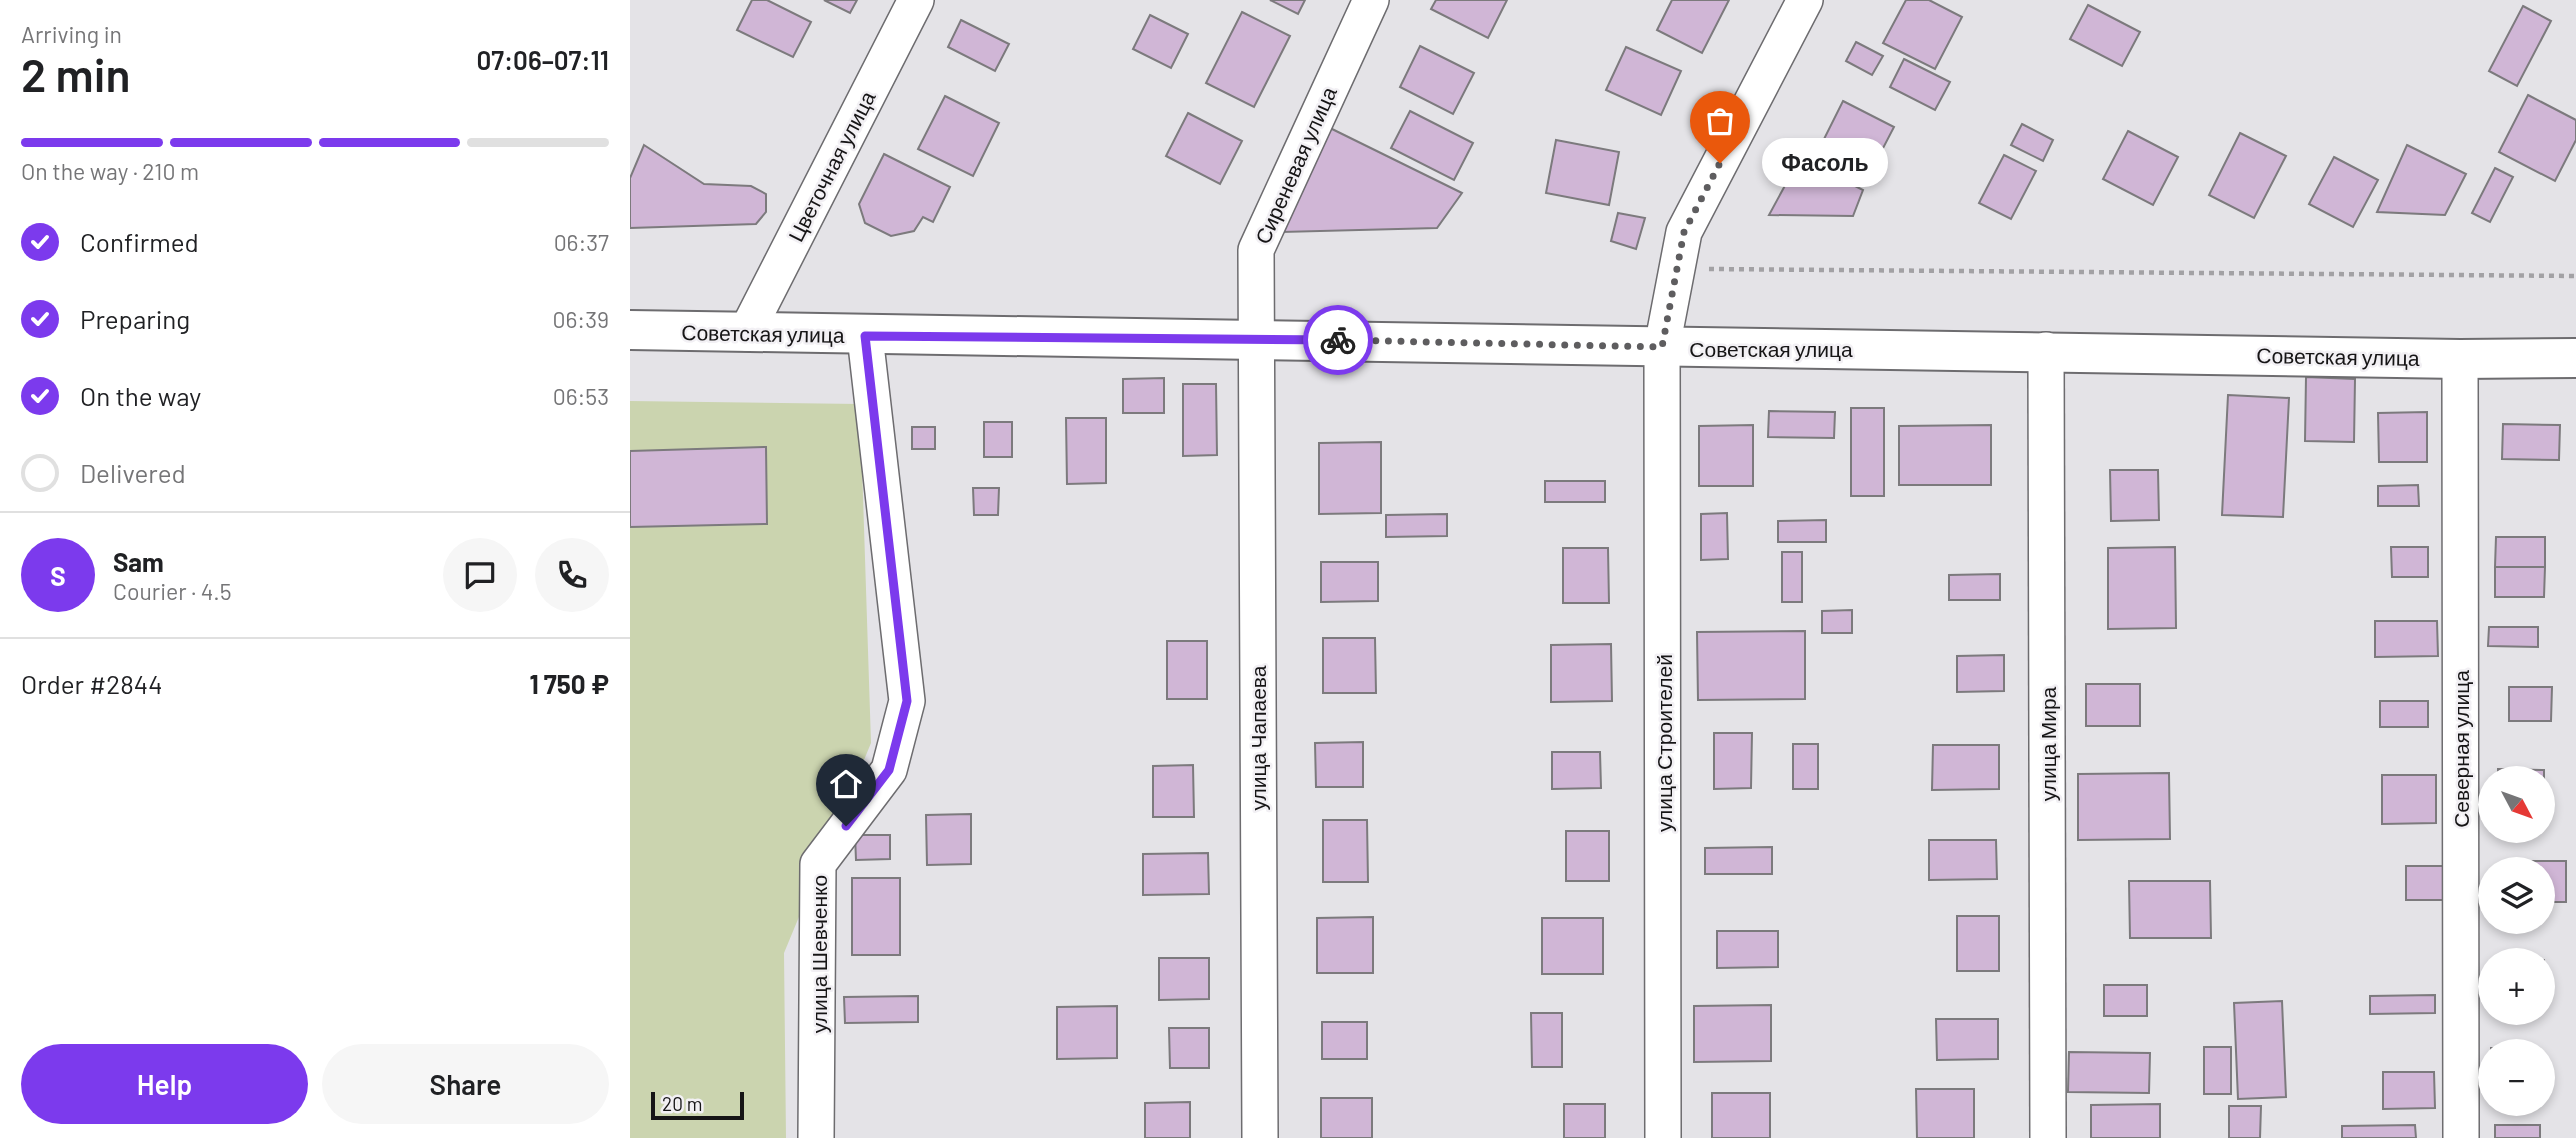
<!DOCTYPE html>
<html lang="en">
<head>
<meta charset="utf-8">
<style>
  body { margin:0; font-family:Barlow,sans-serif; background:#f6f6f6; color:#202124; height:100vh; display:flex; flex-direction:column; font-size:26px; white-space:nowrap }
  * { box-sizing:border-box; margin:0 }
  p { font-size:23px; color:#757577 }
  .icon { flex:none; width:38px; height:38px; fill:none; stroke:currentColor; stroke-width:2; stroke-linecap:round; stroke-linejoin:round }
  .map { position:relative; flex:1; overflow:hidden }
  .drawer { display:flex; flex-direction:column; background:#fff; width:630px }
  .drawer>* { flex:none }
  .needle { width:46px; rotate:131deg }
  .fabs { position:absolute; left:1848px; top:766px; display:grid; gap:14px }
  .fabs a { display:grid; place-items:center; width:77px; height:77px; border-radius:50%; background:#fff; box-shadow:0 4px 10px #0003; font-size:35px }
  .scale { position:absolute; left:21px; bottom:18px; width:93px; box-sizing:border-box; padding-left:7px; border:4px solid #161516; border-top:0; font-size:19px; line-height:24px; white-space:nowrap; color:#161516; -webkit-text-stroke:5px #f2f0f4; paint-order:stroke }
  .pin { position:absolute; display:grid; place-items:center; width:60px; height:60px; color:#fff; margin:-72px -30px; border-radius:50% 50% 50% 0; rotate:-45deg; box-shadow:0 0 7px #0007 }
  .pin .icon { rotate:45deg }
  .courier { position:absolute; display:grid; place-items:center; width:70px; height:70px; margin:-35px; border:5px solid #7c3aed; border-radius:50%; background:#fff; color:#222; box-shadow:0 2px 9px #0007 }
  .bubble { position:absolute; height:49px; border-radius:24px; background:#fff; box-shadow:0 4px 10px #0003; font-size:23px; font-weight:600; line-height:49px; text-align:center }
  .headline em { font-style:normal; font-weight:600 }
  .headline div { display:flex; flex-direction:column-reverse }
  .headline { display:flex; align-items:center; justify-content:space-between; height:119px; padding:0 21px }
  h1 { font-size:46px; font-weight:600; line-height:52px }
  .bar { display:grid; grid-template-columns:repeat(4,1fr); gap:10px 7px; align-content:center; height:84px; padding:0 21px }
  .bar i { height:9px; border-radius:5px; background:#e0e0e0 }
  .bar .on { background:#7c3aed }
  .bar p { grid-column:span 4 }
  .line { display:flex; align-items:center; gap:18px; padding:0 21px; border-top:2px solid #e0e0e0 }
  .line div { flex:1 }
  .round { display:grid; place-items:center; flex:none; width:74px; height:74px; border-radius:37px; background:#f6f6f6 }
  ol { padding:0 21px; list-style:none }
  li { display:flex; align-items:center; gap:21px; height:77px }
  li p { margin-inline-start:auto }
  li .icon { padding:7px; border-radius:50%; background:#7c3aed; color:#fff; stroke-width:4 }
  li:last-child { color:#757577 }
  li i { width:38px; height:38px; border:4px solid #e0e0e0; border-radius:50% }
  .button { display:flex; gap:14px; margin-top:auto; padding:14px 21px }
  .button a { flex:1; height:80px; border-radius:42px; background:#7c3aed; color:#fff; font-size:28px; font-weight:600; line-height:80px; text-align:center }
  .button a+a { background:#f6f6f6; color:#202124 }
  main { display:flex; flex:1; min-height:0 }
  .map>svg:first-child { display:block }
</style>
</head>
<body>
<main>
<section class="drawer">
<div class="headline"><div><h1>2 min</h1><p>Arriving in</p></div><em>07:06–07:11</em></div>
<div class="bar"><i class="on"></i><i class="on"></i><i class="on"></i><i></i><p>On the way · 210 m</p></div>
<ol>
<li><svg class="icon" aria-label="check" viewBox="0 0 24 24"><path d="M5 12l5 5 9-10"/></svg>Confirmed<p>06:37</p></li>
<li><svg class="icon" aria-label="check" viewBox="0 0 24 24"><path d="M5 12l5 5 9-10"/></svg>Preparing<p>06:39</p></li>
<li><svg class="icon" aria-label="check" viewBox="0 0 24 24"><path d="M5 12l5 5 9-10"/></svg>On the way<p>06:53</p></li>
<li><i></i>Delivered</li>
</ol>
<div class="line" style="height:126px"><b class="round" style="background:#7c3aed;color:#fff">S</b><div><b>Sam</b><p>Courier · 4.5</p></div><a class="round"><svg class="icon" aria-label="chat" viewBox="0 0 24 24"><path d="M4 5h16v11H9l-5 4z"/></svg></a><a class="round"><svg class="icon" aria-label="phone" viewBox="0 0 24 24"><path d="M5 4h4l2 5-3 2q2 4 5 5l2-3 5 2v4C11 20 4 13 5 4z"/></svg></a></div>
<div class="line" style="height:91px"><div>Order #2844</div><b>1 750 ₽</b></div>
<div class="button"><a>Help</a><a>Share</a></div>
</section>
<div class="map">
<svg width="1946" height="1138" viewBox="0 0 1946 1138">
  <rect width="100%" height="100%" fill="#e4e3e7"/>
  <polygon fill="#cbd4af" points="0,401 230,404 241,743 154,953 156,1138 0,1138"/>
  <g fill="#d0b6d6" stroke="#7c7a7d" stroke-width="2">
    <polygon points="122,0 137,0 181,22 163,57 107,30"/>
    <polygon points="194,0 227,0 220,13"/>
    <polygon points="640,0 675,0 668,14"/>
    <polygon points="806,0 877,0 858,38 801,9"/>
    <polygon points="1042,0 1099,0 1072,53 1027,30"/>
    <polygon points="1276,0 1299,0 1332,17 1305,69 1253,43"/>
    <polygon points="1458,5 1510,32 1492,66 1440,39"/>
    <polygon points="1893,6 1921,21 1887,86 1859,71"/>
    <polygon points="612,12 660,36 624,107 576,83"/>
    <polygon points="520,15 558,34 541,68 503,49"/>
    <polygon points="331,20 379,44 365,71 318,47"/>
    <polygon points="1226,42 1253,56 1242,75 1216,61"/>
    <polygon points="790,46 844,73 823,114 770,87"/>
    <polygon points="996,47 1051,71 1031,115 976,90"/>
    <polygon points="1274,59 1320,82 1305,110 1260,87"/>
    <polygon points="1898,95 1946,120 1946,140 1925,181 1869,152"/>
    <polygon points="315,96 369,123 343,176 288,149"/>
    <polygon points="1213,101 1264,127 1237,179 1187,153"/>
    <polygon points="780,111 843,143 824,180 761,148"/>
    <polygon points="558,113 612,141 590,184 536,156"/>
    <polygon points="1392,124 1423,140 1413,161 1381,145"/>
    <polygon points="700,128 832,193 807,228 652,232"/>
    <polygon points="1498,131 1548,157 1523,205 1473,179"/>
    <polygon points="1610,133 1656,156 1624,218 1579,195"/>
    <polygon points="926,140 989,152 979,205 916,193"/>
    <polygon points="14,145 74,184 121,186 136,194 136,212 126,224 0,228 0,178"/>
    <polygon points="1777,145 1836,174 1815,215 1747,212"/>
    <polygon points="254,154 320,187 303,222 293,217 284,231 261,236 235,223 229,204"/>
    <polygon points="1374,155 1406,171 1381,219 1349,203"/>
    <polygon points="1704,157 1748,180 1723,227 1679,204"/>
    <polygon points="1170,158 1233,190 1223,216 1139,215"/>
    <polygon points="1865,168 1883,177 1860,222 1842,213"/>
    <polygon points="988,213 1015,218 1006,249 981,241"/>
    <polygon points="1676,377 1725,379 1724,442 1675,441"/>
    <polygon points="534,378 534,413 493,413 493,379"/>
    <polygon points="553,384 586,384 587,455 553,456"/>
    <polygon points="1598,395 1659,398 1653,517 1592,515"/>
    <rect x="1221" y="408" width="33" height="88"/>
    <polygon points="1139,411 1205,412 1204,438 1138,437"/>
    <polygon points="1797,412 1797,462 1749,462 1748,413"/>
    <polygon points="436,418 476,418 476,483 437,484"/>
    <rect x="354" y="422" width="28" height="35"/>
    <polygon points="1873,424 1930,425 1929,460 1872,459"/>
    <polygon points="1123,425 1123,486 1069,486 1069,426"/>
    <polygon points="1361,425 1361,485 1269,485 1269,426"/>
    <rect x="282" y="427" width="23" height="22"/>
    <polygon points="751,442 751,513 689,514 689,443"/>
    <polygon points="136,447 137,524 0,527 0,451"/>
    <polygon points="1480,470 1528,470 1529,520 1481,521"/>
    <rect x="915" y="481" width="60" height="21"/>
    <polygon points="1788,485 1789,506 1748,506 1748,486"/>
    <polygon points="343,488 369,488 368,515 344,515"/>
    <polygon points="1097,513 1098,559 1071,560 1071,514"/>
    <polygon points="817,514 817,536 756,537 756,515"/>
    <polygon points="1196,520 1196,542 1148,542 1148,521"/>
    <polygon points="1866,537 1915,537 1915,567 1865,567"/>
    <polygon points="1545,547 1546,628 1478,629 1478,548"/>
    <polygon points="1761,547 1798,547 1798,577 1762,577"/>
    <polygon points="933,548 978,548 979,603 933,603"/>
    <rect x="1152" y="552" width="20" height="50"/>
    <polygon points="691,562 748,562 748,601 691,602"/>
    <polygon points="1865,567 1915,567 1914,597 1865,597"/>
    <polygon points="1370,574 1370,600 1319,600 1319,575"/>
    <polygon points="1222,610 1222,633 1192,633 1192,611"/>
    <polygon points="1745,621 1807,621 1808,656 1745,657"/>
    <polygon points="1859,627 1908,627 1908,647 1858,646"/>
    <polygon points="1175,631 1175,699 1068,700 1067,632"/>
    <polygon points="693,638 745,638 746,693 693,693"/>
    <rect x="537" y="641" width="40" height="58"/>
    <polygon points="981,644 982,701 921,702 921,645"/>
    <polygon points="1374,655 1374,691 1327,692 1327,656"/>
    <rect x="1456" y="684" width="54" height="42"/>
    <polygon points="1879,687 1922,687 1921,721 1879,721"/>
    <rect x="1750" y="701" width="48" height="26"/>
    <polygon points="1084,733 1122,733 1121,788 1084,789"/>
    <polygon points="733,742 733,787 686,787 685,743"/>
    <rect x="1163" y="744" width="25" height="45"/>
    <polygon points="1303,745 1369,745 1369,789 1302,790"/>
    <polygon points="922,752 970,752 971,788 922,789"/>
    <polygon points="563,765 564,817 523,817 523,766"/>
    <polygon points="1868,769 1914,770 1914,811 1913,779 1868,779"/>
    <polygon points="1539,773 1540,839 1448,840 1448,774"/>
    <polygon points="1752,775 1806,775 1806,823 1752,824"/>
    <polygon points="341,814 341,864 297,865 296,815"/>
    <polygon points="693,820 737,820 738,882 693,882"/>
    <rect x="936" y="831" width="43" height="50"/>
    <polygon points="225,835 260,835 260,859 226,860"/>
    <polygon points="1299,840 1366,840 1367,879 1299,880"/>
    <polygon points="1142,847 1142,874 1075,874 1075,848"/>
    <polygon points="578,853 579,894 513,895 513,854"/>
    <polygon points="1884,861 1936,861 1936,902 1913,902 1913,870 1884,870"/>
    <rect x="1776" y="866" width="43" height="34"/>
    <rect x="222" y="878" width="48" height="77"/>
    <polygon points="1499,881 1580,881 1581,938 1500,938"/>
    <rect x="1327" y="916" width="42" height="55"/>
    <polygon points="743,917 743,973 687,973 687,918"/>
    <rect x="912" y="918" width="61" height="56"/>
    <polygon points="1087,931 1148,931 1148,967 1087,968"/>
    <polygon points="529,958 579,958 579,999 529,1000"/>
    <polygon points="1871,959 1914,960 1914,990 1913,961"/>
    <rect x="1474" y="985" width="43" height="31"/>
    <polygon points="1805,995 1805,1013 1740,1014 1740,996"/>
    <polygon points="288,996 288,1022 215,1023 214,997"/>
    <polygon points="1652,1001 1656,1097 1608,1099 1604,1003"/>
    <polygon points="1141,1005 1141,1061 1064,1062 1064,1006"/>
    <polygon points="487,1006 487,1058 427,1059 427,1007"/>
    <polygon points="901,1013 932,1013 932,1067 902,1067"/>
    <polygon points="1306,1019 1368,1019 1368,1059 1307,1060"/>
    <rect x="692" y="1022" width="45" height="37"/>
    <polygon points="539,1028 579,1028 579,1068 540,1068"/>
    <rect x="1574" y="1047" width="27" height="47"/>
    <rect x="1861" y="1048" width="24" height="4"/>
    <polygon points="1439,1052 1520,1053 1519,1093 1438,1092"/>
    <polygon points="1753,1072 1804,1072 1805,1108 1753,1109"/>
    <polygon points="1286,1089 1344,1089 1344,1138 1287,1138"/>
    <rect x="1082" y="1093" width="58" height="45"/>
    <rect x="691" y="1098" width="51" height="40"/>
    <polygon points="560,1102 560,1138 515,1138 515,1103"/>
    <rect x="934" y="1104" width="41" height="34"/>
    <polygon points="1530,1104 1530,1138 1461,1138 1461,1105"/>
    <polygon points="1599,1106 1631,1106 1630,1138 1599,1138"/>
    <polygon points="1785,1125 1786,1138 1712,1138 1712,1126"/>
    <rect x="1865" y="1125" width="45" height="13"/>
  </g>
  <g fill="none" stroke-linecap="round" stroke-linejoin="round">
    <defs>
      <g id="minor">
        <polyline points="116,333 286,0"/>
        <polyline points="1416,350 1418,1138"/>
        <polyline points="1830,359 1831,1138"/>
        <polyline points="186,1138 188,864 259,770 277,701 235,336"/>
        <polyline points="630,1138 626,250 741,0"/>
        <polyline points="1033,1138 1032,347 1054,232 1175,0"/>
      </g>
      <polyline id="major" points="0,330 1830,359 1946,358"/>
    </defs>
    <use href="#minor" stroke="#6d6c6f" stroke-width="38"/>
    <use href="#major" stroke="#6d6c6f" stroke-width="42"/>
    <polyline stroke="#a2a1a4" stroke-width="4.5" stroke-dasharray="5 5" stroke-linecap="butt" points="1079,269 1946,276"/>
    <use href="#minor" stroke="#fff" stroke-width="35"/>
    <use href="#major" stroke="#fff" stroke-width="38"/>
  </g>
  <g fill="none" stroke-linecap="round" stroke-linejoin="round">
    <polyline stroke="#5e5d5f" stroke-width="7" stroke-dasharray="0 12.6" points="708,340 1032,347 1054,232 1090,163"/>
    <polyline stroke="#7c3aed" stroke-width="9" points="216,826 259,770 277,701 235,336 708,340"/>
  </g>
  <g text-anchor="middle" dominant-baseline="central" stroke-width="5" stroke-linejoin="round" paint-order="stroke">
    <g font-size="21" fill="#161516" stroke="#f2f0f4">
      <text transform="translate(665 165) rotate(-66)">Сиреневая улица</text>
      <text transform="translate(201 166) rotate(-63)">Цветочная улица</text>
      <text transform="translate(133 333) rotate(1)">Советская улица</text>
      <text x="1141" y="348">Советская улица</text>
      <text transform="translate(1708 356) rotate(1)">Советская улица</text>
      <text transform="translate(627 738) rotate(-90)">улица Чапаева</text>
      <text transform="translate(1033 743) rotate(-90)">улица Строителей</text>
      <text transform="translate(1417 744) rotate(-90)">улица Мира</text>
      <text transform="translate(1830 749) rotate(-90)">Северная улица</text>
      <text transform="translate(188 954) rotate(-90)">улица Шевченко</text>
    </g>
  </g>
</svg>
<div class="fabs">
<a><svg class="needle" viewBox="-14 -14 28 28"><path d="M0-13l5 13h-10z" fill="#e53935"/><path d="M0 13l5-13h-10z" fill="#757577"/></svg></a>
<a><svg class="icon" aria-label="layers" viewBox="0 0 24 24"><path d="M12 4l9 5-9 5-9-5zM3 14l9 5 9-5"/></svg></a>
<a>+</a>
<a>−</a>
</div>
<div class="scale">20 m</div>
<div class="pin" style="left:1090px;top:163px;background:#ea580c"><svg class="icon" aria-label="bag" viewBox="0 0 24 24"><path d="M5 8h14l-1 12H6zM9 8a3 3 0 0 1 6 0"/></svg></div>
<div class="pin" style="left:216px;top:826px;background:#1f2937"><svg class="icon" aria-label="home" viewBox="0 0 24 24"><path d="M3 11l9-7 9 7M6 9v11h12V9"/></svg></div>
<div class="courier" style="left:708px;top:340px"><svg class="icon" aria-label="bike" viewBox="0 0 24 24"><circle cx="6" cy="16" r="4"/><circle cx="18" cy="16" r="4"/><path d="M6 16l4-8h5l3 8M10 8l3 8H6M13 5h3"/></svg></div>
<div class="bubble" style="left:1132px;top:138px;width:126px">Фасоль</div>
</div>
</main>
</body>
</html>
